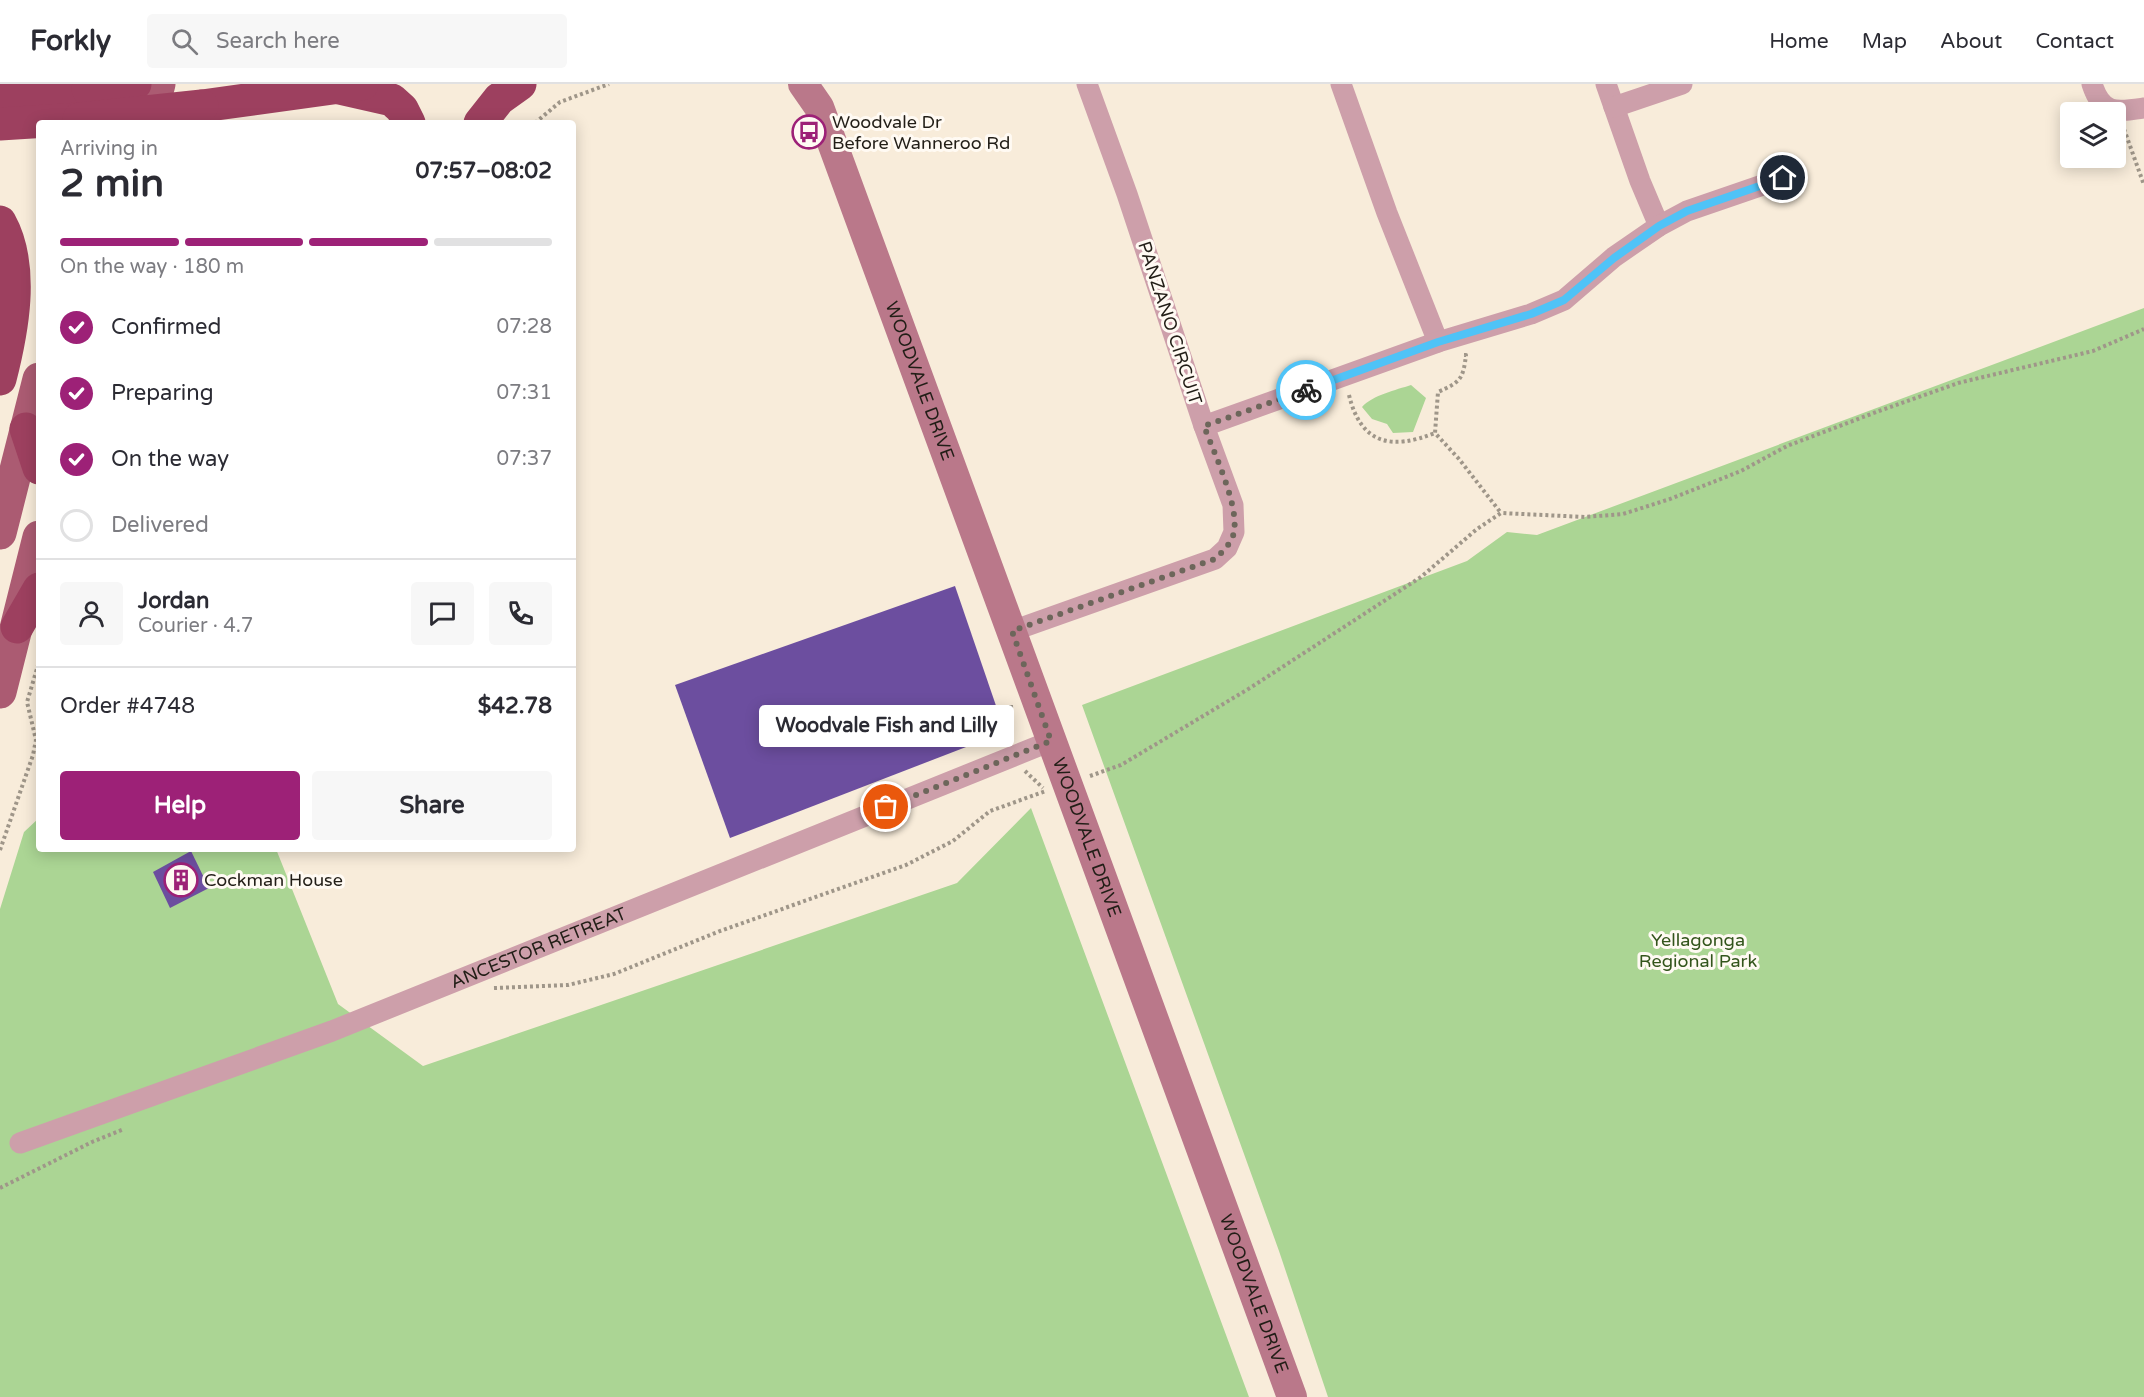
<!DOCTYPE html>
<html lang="en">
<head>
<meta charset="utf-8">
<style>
  body { margin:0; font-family:"Varela Round",sans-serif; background:#f7f7f7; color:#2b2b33; height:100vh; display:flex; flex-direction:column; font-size:22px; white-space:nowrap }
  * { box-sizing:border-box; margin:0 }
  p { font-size:20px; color:#7c7c81 }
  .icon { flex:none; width:33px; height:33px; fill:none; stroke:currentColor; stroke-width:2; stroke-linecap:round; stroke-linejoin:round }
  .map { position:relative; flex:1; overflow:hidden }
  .panel { position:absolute; left:36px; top:36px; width:540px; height:732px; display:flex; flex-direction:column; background:#fff; border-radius:6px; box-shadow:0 3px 15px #0003 }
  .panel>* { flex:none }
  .controls { position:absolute; left:2060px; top:18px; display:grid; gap:12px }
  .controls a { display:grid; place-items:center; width:66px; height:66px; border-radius:6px; background:#fff; box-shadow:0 3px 15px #0003; font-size:30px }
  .pin { position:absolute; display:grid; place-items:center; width:51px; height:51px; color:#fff; margin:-26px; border:3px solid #fff; border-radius:50%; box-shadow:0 2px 6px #0007 }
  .courier { position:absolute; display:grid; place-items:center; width:60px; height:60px; margin:-30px; border:4px solid #4fc3f7; border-radius:50%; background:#fff; color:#222; box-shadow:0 2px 8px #0007 }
  .bubble { position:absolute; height:42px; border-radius:6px; background:#fff; box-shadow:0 3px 15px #0003; font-size:20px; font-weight:800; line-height:42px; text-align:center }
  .summary em { font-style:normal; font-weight:800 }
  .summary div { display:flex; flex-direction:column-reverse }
  .summary { display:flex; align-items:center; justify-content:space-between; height:102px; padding:0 24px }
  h1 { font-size:39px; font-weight:800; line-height:45px }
  .bar { display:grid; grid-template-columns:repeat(4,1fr); gap:9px 6px; align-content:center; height:72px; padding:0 24px }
  .bar i { height:8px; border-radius:4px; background:#e1e1e2 }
  .bar .current { background:#9d2177 }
  .bar p { grid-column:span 4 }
  .line { display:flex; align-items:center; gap:15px; padding:0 24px; border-top:2px solid #e1e1e2 }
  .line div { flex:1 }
  .round { display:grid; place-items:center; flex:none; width:63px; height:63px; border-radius:6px; background:#f7f7f7 }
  ol { padding:0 24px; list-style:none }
  li { display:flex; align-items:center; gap:18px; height:66px }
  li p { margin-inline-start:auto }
  li .icon { padding:6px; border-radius:50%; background:#9d2177; color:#fff; stroke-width:4 }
  li:last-child { color:#7c7c81 }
  li i { width:33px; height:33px; border:3px solid #e1e1e2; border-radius:50% }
  .primary-button { display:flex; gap:12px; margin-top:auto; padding:12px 24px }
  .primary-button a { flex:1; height:69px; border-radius:6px; background:#9d2177; color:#fff; font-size:24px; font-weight:800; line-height:69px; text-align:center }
  .primary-button a+a { background:#f7f7f7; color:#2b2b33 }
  header { display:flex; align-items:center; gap:36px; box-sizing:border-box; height:84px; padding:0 30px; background:#fff; border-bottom:2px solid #e1e1e2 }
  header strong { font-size:28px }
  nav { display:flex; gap:33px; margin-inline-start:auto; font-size:21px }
  .search { width:420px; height:54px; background:#f7f7f7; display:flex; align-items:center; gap:15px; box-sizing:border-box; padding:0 21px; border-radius:6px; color:#7c7c81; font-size:22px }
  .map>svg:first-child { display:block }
</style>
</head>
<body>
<header>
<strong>Forkly</strong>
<div class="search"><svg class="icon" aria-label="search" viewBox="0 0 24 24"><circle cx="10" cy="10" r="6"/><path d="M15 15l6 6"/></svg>Search here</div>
<nav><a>Home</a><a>Map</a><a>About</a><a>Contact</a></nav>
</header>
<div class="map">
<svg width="2144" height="1313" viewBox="0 0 2144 1313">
  <rect width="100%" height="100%" fill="#f8ecda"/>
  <g fill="#abd594">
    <polygon points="2144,224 2144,1313 1328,1313 1279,1167 1082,621 1467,477 1507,448 1537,451"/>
    <path d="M1411,301L1426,314L1413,348L1393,349L1387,340L1372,335L1362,323C1373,311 1396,306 1411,301Z"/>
    <polygon points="1031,724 1249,1313 0,1313 0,825 24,748 39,734 39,765 276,765 338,920 423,982 957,799"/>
  </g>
  <g fill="#6c4e9f">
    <polygon points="955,502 1005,648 730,754 675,601"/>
    <polygon points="191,767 209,804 170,824 153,788"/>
  </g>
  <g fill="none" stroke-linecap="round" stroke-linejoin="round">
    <g stroke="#9f9689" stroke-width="4" stroke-dasharray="3 3" stroke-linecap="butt">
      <polyline points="535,39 560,18 609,0"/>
      <polyline points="2124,45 2144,101"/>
      <path d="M1464,271H1466C1463,296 1460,298 1438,308L1435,349L1459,375L1501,429"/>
      <path d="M1349,311C1361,361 1392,366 1435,349"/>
      <polyline points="1011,621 1012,652"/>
      <polyline points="1025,687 1043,704"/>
      <polyline points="1090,692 1121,681 1250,604 1421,493 1477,445 1501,429 1585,433 1623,430 1670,415 1741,387 1787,362 1879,327 1958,299 2093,267 2144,245"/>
      <polyline points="0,766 33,671 36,656 27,618 39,578"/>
      <polyline points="494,904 568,901 614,890 720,847 906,781 953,757 990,727 1046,707"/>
      <polyline points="0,1104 92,1058 124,1045"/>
    </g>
    <g stroke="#cd9faa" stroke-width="21">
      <polyline points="1341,0 1387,129 1438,258"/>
      <polyline points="1606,0 1640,97 1659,142"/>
      <path d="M2092,0C2102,31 2116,28 2144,24"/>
      <polyline points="1614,23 1682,0"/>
      <polyline points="1204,342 1438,258 1531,230 1564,216 1614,173 1659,142 1687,127 1783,94"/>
      <polyline points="1012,547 1215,475 1227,464 1234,448 1233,421 1204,342 1127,110 1087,0"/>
      <path id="s1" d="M20,1059L332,947L1051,657"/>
    </g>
    <path stroke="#ba788a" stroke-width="30" id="s2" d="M803,0L819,23C978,453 1134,883 1292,1313"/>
    <g stroke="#ab5b72" stroke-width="33">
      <polyline points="149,39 159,0"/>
      <polyline points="0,449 39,295"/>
      <polyline points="0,608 39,453"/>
    </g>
    <g stroke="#9d405f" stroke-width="33">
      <polyline points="339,4 392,16 402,25 409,39"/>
      <polyline points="0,13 88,5"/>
      <polyline points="202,22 362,0"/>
      <polyline points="480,39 499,15 520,0"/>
      <polyline points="0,40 79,35"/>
      <path d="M0,138C25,183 12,248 0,295"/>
      <polyline points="26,345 39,384"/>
      <polyline points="17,543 39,505"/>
    </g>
    <g stroke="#9d405f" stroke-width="33">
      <polyline points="88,5 135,0"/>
      <polyline points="79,35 202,22"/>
    </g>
  </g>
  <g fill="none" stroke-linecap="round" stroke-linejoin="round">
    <path stroke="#6d665b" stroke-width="6" stroke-dasharray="0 10.8" d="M886,723L1051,657L1012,547L1215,475C1223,467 1232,459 1234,448C1239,421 1214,369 1204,342L1306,306"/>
    <polyline stroke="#4fc3f7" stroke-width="8" points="1306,306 1438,258 1531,230 1564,216 1614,174 1659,142 1687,127 1783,94"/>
  </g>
  <defs>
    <symbol id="bus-ring" viewBox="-11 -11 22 22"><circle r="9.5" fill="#fffaf3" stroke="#9d2177" stroke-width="1.5"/><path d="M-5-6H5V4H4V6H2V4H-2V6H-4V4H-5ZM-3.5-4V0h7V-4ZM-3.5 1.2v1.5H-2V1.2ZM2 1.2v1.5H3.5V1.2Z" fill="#9d2177"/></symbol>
    <symbol id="building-ring" viewBox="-11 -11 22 22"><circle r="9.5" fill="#fffaf3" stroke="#9d2177" stroke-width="1.5"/><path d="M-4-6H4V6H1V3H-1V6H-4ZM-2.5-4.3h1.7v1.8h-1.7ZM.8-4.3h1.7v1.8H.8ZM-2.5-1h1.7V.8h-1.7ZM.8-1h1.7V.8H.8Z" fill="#9d2177"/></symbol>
  </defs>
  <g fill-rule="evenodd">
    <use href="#bus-ring" x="790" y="29" width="38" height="38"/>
    <use href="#building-ring" x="162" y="777" width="38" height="38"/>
  </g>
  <g text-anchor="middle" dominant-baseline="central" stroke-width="6" stroke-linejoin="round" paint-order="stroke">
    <g font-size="18" fill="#221e17" stroke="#fffaf3" text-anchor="start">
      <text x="832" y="38">Woodvale Dr<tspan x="832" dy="21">Before Wanneroo Rd</tspan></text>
      <text x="204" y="796">Cockman House</text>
    </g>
    <g font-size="18" fill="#221e17" stroke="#fffaf3">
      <text transform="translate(1170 239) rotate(72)">PANZANO CIRCUIT</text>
      <text stroke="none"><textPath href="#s2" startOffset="320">WOODVALE DRIVE</textPath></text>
      <text stroke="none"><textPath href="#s2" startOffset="806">WOODVALE DRIVE</textPath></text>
      <text stroke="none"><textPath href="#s1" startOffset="554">ANCESTOR RETREAT</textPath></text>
      <text stroke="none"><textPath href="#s2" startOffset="1292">WOODVALE DRIVE</textPath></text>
    </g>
    <g font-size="18" fill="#33551c" stroke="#fffaf3">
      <text x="1698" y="856">Yellagonga<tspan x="1698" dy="21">Regional Park</tspan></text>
    </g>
  </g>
</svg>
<div class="controls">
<a><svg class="icon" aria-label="layers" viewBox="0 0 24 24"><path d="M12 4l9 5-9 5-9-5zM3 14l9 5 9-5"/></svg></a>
</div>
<div class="pin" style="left:886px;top:723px;background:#ea580c"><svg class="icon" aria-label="bag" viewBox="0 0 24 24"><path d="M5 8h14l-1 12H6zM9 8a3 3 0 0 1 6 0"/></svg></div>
<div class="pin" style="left:1783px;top:94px;background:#1f2937"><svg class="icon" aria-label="home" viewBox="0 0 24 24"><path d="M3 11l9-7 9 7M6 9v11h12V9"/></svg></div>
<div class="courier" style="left:1306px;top:306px"><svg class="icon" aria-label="bike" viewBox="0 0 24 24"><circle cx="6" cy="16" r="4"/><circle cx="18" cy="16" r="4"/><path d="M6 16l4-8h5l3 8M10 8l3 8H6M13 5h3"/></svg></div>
<div class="bubble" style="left:759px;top:621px;width:255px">Woodvale Fish and Lilly</div>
<section class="panel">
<div class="summary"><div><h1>2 min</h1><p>Arriving in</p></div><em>07:57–08:02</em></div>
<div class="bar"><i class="current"></i><i class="current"></i><i class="current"></i><i></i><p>On the way · 180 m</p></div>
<ol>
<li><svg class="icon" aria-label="check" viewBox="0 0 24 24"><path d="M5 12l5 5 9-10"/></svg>Confirmed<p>07:28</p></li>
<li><svg class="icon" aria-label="check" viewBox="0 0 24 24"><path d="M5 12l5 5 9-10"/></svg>Preparing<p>07:31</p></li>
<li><svg class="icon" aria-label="check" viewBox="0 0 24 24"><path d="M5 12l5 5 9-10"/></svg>On the way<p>07:37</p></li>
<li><i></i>Delivered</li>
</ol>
<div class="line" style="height:108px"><a class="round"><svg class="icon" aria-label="person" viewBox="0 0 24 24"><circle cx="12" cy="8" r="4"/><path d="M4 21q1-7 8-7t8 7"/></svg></a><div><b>Jordan</b><p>Courier · 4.7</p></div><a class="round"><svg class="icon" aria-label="chat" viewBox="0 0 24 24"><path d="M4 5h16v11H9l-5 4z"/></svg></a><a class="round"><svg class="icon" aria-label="phone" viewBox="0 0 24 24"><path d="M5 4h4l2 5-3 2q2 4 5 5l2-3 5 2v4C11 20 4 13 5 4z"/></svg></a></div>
<div class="line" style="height:78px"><div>Order #4748</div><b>$42.78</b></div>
<div class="primary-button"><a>Help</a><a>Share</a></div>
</section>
</div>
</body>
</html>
